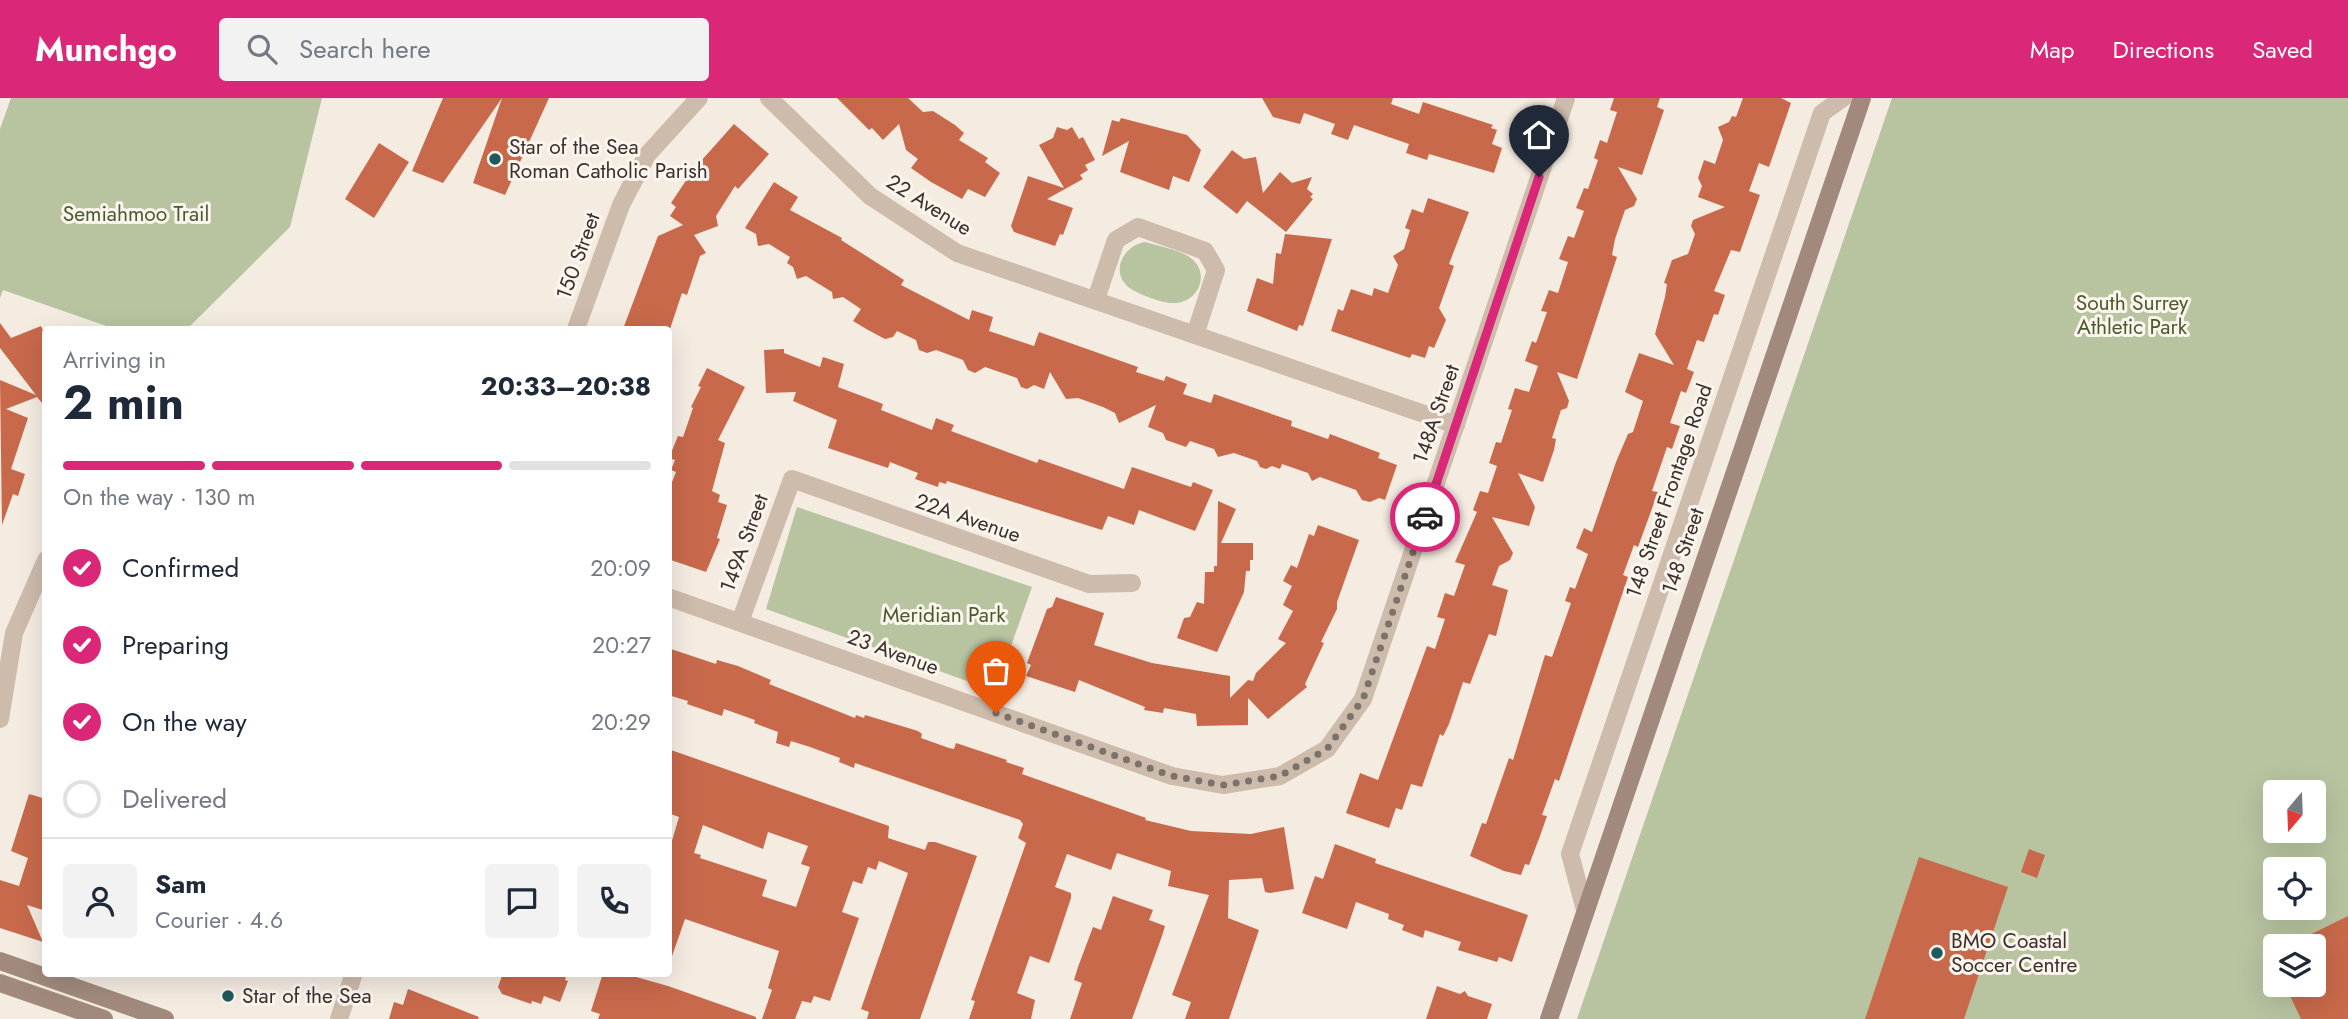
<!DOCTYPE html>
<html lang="en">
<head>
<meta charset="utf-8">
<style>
  body { margin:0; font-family:Jost,sans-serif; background:#f2f2f3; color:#1f2937; height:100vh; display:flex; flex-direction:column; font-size:26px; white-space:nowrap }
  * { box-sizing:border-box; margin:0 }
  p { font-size:23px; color:#747a83 }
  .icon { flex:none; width:38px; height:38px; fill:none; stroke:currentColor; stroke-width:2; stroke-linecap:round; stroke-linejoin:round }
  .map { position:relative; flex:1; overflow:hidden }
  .side { position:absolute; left:42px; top:228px; width:630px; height:651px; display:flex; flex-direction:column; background:#fff; border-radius:7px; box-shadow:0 7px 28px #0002 }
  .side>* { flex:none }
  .needle { width:46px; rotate:199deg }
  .tools { position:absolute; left:2263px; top:682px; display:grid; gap:14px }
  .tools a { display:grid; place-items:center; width:63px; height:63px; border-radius:7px; background:#fff; box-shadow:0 7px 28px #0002; font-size:35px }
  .pin { position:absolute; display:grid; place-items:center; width:60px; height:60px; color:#fff; margin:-72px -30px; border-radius:50% 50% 50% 0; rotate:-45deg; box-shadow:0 0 7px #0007 }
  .pin .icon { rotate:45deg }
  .courier { position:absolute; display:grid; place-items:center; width:70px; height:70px; margin:-35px; border:5px solid #db2777; border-radius:50%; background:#fff; color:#222; box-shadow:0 2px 9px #0007 }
  .headline em { font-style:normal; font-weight:700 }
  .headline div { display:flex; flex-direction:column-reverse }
  .headline { display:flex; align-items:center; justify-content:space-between; height:119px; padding:0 21px }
  h1 { font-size:46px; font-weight:700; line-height:52px }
  .bar { display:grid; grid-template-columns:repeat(4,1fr); gap:10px 7px; align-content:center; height:84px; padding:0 21px }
  .bar i { height:9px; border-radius:5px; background:#e0e1e3 }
  .bar .current { background:#db2777 }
  .bar p { grid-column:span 4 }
  .line { display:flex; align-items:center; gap:18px; padding:0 21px; border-top:2px solid #e0e1e3 }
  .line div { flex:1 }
  .round { display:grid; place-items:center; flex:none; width:74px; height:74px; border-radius:7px; background:#f2f2f3 }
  ol { padding:0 21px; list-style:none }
  li { display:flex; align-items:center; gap:21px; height:77px }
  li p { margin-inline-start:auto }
  li .icon { padding:7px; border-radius:50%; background:#db2777; color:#fff; stroke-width:4 }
  li:last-child { color:#747a83 }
  li i { width:38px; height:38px; border:4px solid #e0e1e3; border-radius:50% }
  header { display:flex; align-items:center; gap:42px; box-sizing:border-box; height:98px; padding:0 35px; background:#db2777; color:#fff }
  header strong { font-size:33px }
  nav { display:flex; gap:38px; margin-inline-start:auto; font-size:24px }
  .search { width:490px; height:63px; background:#f2f2f3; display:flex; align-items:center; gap:18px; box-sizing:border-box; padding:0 24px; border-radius:7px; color:#747a83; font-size:26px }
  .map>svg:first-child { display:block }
</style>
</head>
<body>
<header>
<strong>Munchgo</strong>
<div class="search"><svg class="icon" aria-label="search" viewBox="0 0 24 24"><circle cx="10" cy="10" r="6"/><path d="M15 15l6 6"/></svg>Search here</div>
<nav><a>Map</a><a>Directions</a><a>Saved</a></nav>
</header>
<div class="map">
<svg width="2348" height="921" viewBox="0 0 2348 921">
  <rect width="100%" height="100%" fill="#f4ebe1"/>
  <g fill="#b8c4a0" fill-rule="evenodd">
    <polygon points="11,0 322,0 290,129 187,231 115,231 3,192 0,200 0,31"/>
    <path d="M1892,0H2348V921H1577ZM2275,695H2314V733H2275ZM2275,772H2314V810H2275ZM2275,849H2314V887H2275Z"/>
    <path d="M1145,144C1159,148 1181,152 1192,161C1211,177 1197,206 1173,205C1162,205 1141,197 1131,191C1109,176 1122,148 1145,144Z"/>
    <polygon points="797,409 1032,489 995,593 766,511"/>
  </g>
  <g fill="#c8694b" fill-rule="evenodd">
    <polygon points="443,0 502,0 443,85 412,73"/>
    <polygon points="502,0 549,0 505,97 473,85"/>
    <polygon points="837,0 908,0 923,14 933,13 955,27 964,35 959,42 988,60 985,64 1000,75 985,99 968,91 962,101 931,84 911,70 918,61 906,52 899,26 883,42 872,30 869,32"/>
    <polygon points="1262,0 1393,0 1391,6 1419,16 1423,4 1493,27 1491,30 1497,32 1492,46 1502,50 1494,75 1429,56 1427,62 1406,55 1409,46 1354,27 1348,42 1331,36 1335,26 1304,15 1300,26 1273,19"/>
    <polygon points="1614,0 1660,0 1657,9 1664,12 1642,77 1618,69 1637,101 1634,108 1625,112 1615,141 1612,157 1617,159 1577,281 1557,274 1569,303 1567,310 1561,312 1552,340 1556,341 1554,352 1543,384 1518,375 1535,409 1529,428 1492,419 1513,455 1510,462 1499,468 1492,487 1508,492 1496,538 1489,536 1470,586 1463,584 1449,626 1443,638 1440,636 1422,689 1411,686 1402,712 1396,710 1389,730 1346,715 1360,675 1378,682 1427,548 1435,551 1445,521 1437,519 1445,495 1454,498 1465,467 1455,464 1477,414 1473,412 1480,393 1488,395 1497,368 1489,365 1496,344 1501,345 1512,312 1508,311 1515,290 1529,294 1538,268 1525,263 1532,243 1536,245 1547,214 1541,213 1549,192 1558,195 1568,164 1559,161 1568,138 1574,140 1584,113 1576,110 1584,90 1588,91 1598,62 1594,60 1600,42 1607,45 1617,14 1610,12"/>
    <polygon points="1743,0 1781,0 1791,5 1769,69 1759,65 1749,93 1760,97 1740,154 1731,152 1714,193 1725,197 1718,217 1714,216 1704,244 1697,242 1687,271 1694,274 1686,295 1681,293 1670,325 1680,328 1672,351 1667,349 1652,393 1658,394 1638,449 1634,447 1623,477 1628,479 1559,683 1555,681 1542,717 1547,718 1540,738 1529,767 1525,766 1521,777 1504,773 1470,758 1482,725 1486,726 1509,660 1513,662 1545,557 1552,559 1571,505 1565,503 1570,489 1575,491 1588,456 1576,450 1584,430 1592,434 1616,364 1628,336 1633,334 1643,303 1625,294 1639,255 1674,267 1655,236 1665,199 1667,186 1664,185 1672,162 1688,156 1695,136 1691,128 1693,122 1725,109 1698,99 1702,88 1698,80 1704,62 1715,66 1723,42 1718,29 1729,24 1732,18 1736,19"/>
    <polygon points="1121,20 1187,37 1201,52 1189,84 1173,78 1169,92 1120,74 1129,43 1102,58 1112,22 1119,24"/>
    <polygon points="734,26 769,56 738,91 735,88 716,118 718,128 694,137 706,155 700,158 687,197 682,195 670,231 623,231 658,138 683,127 670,118 676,109 671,105 693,72"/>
    <polygon points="1057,29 1067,32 1072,29 1079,41 1083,39 1095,62 1085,67 1088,72 1080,77 1083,81 1047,101 1073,110 1063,137 1060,136 1055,148 1014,134 1011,128 1028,78 1064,90 1039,47 1053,40"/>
    <polygon points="379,45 409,64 374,120 345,101"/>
    <polygon points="1232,52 1244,61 1256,59 1263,95 1280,74 1292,85 1312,79 1307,91 1313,96 1310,99 1313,101 1286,134 1247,103 1237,116 1203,89"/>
    <polygon points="774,84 798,99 790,112 842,140 841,142 904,182 901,187 969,222 972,212 993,219 989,233 1034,248 1039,234 1138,269 1136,274 1164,283 1166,278 1187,286 1183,296 1211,305 1214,296 1292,323 1291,328 1328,341 1330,336 1380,355 1378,360 1397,367 1385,402 1379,400 1370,404 1362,402 1356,392 1320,379 1312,383 1308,375 1282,366 1280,371 1272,368 1266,371 1260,369 1257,363 1234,355 1218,359 1214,351 1190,343 1186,349 1166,342 1163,335 1148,329 1156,307 1119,325 1115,315 1103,309 1078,300 1066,301 1050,274 1044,291 1034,287 1027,291 1021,289 1017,280 985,269 975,275 968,272 963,262 936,252 927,255 919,252 916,242 897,233 893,239 885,241 868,232 853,223 861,211 843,199 833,201 832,194 806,178 797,181 793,169 787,165 790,159 769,146 758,148 756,136 745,130"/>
    <polygon points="1428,100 1469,114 1449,166 1454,168 1439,210 1446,222 1434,250 1429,248 1425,260 1412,256 1410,260 1331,233 1338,211 1343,213 1351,191 1372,198 1374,190 1388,195 1398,167 1393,158 1404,151 1410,132 1405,130 1412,111 1423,115"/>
    <polygon points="1285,136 1332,141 1303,228 1299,227 1297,233 1247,213 1257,180 1273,186 1276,155 1281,156"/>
    <polygon points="0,225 11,240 41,228 46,239 46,310 37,299 6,311 28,320 11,371 25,376 18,398 13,396 2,427 0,282 36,297 0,250"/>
    <polygon points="784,251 784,255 820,269 823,259 844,266 838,289 883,306 881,312 932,332 936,320 954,327 951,333 1037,365 1039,361 1124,391 1132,369 1191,389 1193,384 1213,392 1195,433 1139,412 1134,427 1108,418 1102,432 947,383 946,386 939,384 938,389 915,381 918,375 890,364 888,370 828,350 837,322 793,303 796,294 766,295 764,252"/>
    <polygon points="707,270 745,289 718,342 725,345 712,393 720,397 718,404 727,407 717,440 720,441 706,474 668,461 668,394 676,374 671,372 675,362 669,360 678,338 683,339 693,310 691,309 701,289 698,288"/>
    <polygon points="1218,403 1236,411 1221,445 1253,445 1253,462 1250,462 1250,473 1246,473 1244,494 1217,554 1177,540 1184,520 1190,519 1197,504 1204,506 1205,474 1214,474 1214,468 1217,468"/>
    <polygon points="1318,427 1359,442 1337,504 1337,511 1321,544 1324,545 1305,586 1307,589 1268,621 1248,600 1248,627 1197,628 1196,616 1164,610 1163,615 1144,612 1145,609 1079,582 1075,594 1026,578 1031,567 1027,565 1047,511 1052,509 1056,499 1104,515 1094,547 1152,565 1230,578 1230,600 1248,582 1253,583 1256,575 1286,545 1278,541 1293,513 1283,507 1292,488 1283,483 1291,467 1297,470 1309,436 1314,438"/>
    <polygon points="668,550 716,566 717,562 738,568 771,582 769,586 855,620 856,617 864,620 865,617 918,633 922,636 921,640 949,650 954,651 956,645 1007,662 1006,664 1024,670 1022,676 1146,720 1145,722 1191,733 1251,736 1284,729 1294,791 1270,795 1265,794 1262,780 1229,782 1228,820 1259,832 1229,921 1185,921 1191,904 1172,897 1209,797 1168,788 1171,773 1117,755 1111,772 1067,756 1055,789 1071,795 1071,800 1051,860 1049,865 1030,858 1017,895 1035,902 1031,921 969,921 975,903 971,902 1026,745 1018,740 1023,726 1020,722 855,665 854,670 839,664 840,660 810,649 791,643 789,649 776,645 778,634 754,625 755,622 724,611 722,618 687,606 688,603 668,597"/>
    <path d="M668,651L889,728L888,740L925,752L928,744H935L977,758L920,921H867L869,914L861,911L908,775L879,763L876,772L868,769L862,786L853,783L842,814L859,820L830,903L814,898L811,905L802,903L795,921H762L772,892L768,890L779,853L685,821L671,861H668V756L679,719L668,715ZM703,727L763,751L768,734L808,748L801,766L810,769L796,809L762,798L767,782L700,760L701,757L694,755Z"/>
    <polygon points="29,696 46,701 46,813 27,807 43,844 0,830 0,782 19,788 28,760 11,753"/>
    <polygon points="1335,746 1376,761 1375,765 1528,817 1512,864 1499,859 1497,864 1458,852 1461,844 1425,832 1423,840 1402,832 1404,827 1388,821 1389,816 1356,804 1347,831 1302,815 1315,778 1323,781"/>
    <polygon points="2029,751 2045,757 2037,780 2021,774"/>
    <polygon points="1919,759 2008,789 1964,921 1865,921"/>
    <polygon points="1113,798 1153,812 1149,822 1165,828 1162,838 1132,921 1070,921 1082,885 1074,882 1078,869 1093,829 1101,832"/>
    <polygon points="2348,818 2348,921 2301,921 2285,887 2314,887 2314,849 2285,849"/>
    <polygon points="503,875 567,875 565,882 568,883 560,904 544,898 541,906 532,903 531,906 502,896 498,889"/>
    <polygon points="603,875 622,875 668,888 756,919 756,921 598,921 600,916 591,913"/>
    <polygon points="1437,888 1460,896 1465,893 1468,898 1492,906 1487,921 1426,921"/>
    <polygon points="408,891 479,919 478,921 389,921 394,904 403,907"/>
  </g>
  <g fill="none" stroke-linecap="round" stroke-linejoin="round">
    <g stroke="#cdbbac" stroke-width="18">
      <polyline points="769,0 870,98 957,155 1456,327"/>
      <polyline points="1096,201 1116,142 1138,129 1205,153 1216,172 1195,237"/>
      <polyline points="576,231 621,107 647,57 699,0"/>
      <polyline points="668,499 1172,678 1223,687 1280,678 1327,651 1363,601 1566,0"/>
      <polyline points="740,524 792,381 1089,486 1132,485"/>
      <polyline points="0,621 14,535 46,462"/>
      <polyline points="1585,812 1570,756 1822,15 1843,0"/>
      <polyline points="339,921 354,875"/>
    </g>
    <g stroke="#a18a7d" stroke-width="18">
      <polyline points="0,863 165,921"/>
      <polyline points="0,885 104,921"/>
      <polyline points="1549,921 1862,0"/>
    </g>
  </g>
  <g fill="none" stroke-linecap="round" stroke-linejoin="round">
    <polyline stroke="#7c716b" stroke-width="7" stroke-dasharray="0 12.6" points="996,615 1172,678 1223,687 1280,678 1327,651 1363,601 1425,419"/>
    <polyline stroke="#db2777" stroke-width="9" points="1425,419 1539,79"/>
  </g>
  <g fill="#1f5a5e" stroke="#fbf5ee" stroke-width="2.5">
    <circle cx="495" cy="61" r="7"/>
    <circle cx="1937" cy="855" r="7"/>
    <circle cx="228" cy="898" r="7"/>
  </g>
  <g text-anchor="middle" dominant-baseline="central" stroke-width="6" stroke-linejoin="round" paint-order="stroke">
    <g font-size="21" fill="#3b302b" stroke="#fbf5ee" text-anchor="start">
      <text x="509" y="49">Star of the Sea<tspan x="509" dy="24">Roman Catholic Parish</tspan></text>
      <text x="1951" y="843">BMO Coastal<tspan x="1951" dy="24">Soccer Centre</tspan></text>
      <text x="242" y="898">Star of the Sea</text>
    </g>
    <g font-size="21" fill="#3b302b" stroke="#fbf5ee">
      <text transform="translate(929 107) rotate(32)">22 Avenue</text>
      <text transform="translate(578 158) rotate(-70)">150 Street</text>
      <text transform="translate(1436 316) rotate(-71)">148A Street</text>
      <text transform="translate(1669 393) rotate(-71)">148 Street Frontage Road</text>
      <text transform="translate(968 420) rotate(19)">22A Avenue</text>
      <text transform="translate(744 445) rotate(-70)">149A Street</text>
      <text transform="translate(1683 453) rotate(-71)">148 Street</text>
      <text transform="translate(893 554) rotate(20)">23 Avenue</text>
    </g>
    <g font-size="21" fill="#4a5a2e" stroke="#fbf5ee">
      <text x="136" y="116">Semiahmoo Trail</text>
      <text x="2132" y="205">South Surrey<tspan x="2132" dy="24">Athletic Park</tspan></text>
      <text x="944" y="517">Meridian Park</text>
    </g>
  </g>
</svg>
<div class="tools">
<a><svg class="needle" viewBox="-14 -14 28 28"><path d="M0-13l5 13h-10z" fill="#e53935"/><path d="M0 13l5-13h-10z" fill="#747a83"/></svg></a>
<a><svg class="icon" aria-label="locate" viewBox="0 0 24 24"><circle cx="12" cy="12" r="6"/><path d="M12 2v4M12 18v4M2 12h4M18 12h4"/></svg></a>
<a><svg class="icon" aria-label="layers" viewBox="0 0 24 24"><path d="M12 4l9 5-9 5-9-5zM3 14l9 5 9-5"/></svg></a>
</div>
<div class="pin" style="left:996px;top:615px;background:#ea580c"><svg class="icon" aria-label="bag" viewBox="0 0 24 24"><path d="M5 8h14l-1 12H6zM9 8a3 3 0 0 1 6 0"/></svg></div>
<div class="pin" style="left:1539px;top:79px;background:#1f2937"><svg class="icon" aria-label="home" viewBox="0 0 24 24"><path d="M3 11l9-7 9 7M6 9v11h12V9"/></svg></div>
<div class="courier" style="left:1425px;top:419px"><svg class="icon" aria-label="car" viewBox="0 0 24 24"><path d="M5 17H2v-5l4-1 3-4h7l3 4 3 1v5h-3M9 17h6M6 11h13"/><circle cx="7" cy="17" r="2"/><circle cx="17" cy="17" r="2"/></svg></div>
<section class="side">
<div class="headline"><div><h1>2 min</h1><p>Arriving in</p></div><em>20:33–20:38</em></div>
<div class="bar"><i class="current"></i><i class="current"></i><i class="current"></i><i></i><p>On the way · 130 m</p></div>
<ol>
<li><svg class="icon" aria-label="check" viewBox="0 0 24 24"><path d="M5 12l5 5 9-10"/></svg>Confirmed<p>20:09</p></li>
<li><svg class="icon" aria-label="check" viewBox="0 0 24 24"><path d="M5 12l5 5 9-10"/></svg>Preparing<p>20:27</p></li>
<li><svg class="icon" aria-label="check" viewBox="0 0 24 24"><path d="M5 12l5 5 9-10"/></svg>On the way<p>20:29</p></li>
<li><i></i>Delivered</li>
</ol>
<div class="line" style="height:126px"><a class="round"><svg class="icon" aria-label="person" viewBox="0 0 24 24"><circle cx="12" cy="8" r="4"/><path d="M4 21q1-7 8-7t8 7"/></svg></a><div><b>Sam</b><p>Courier · 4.6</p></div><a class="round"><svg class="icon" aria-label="chat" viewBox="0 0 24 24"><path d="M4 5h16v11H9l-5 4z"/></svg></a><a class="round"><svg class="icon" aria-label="phone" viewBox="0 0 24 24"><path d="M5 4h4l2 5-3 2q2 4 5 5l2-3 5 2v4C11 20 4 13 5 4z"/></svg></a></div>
</section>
</div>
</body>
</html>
